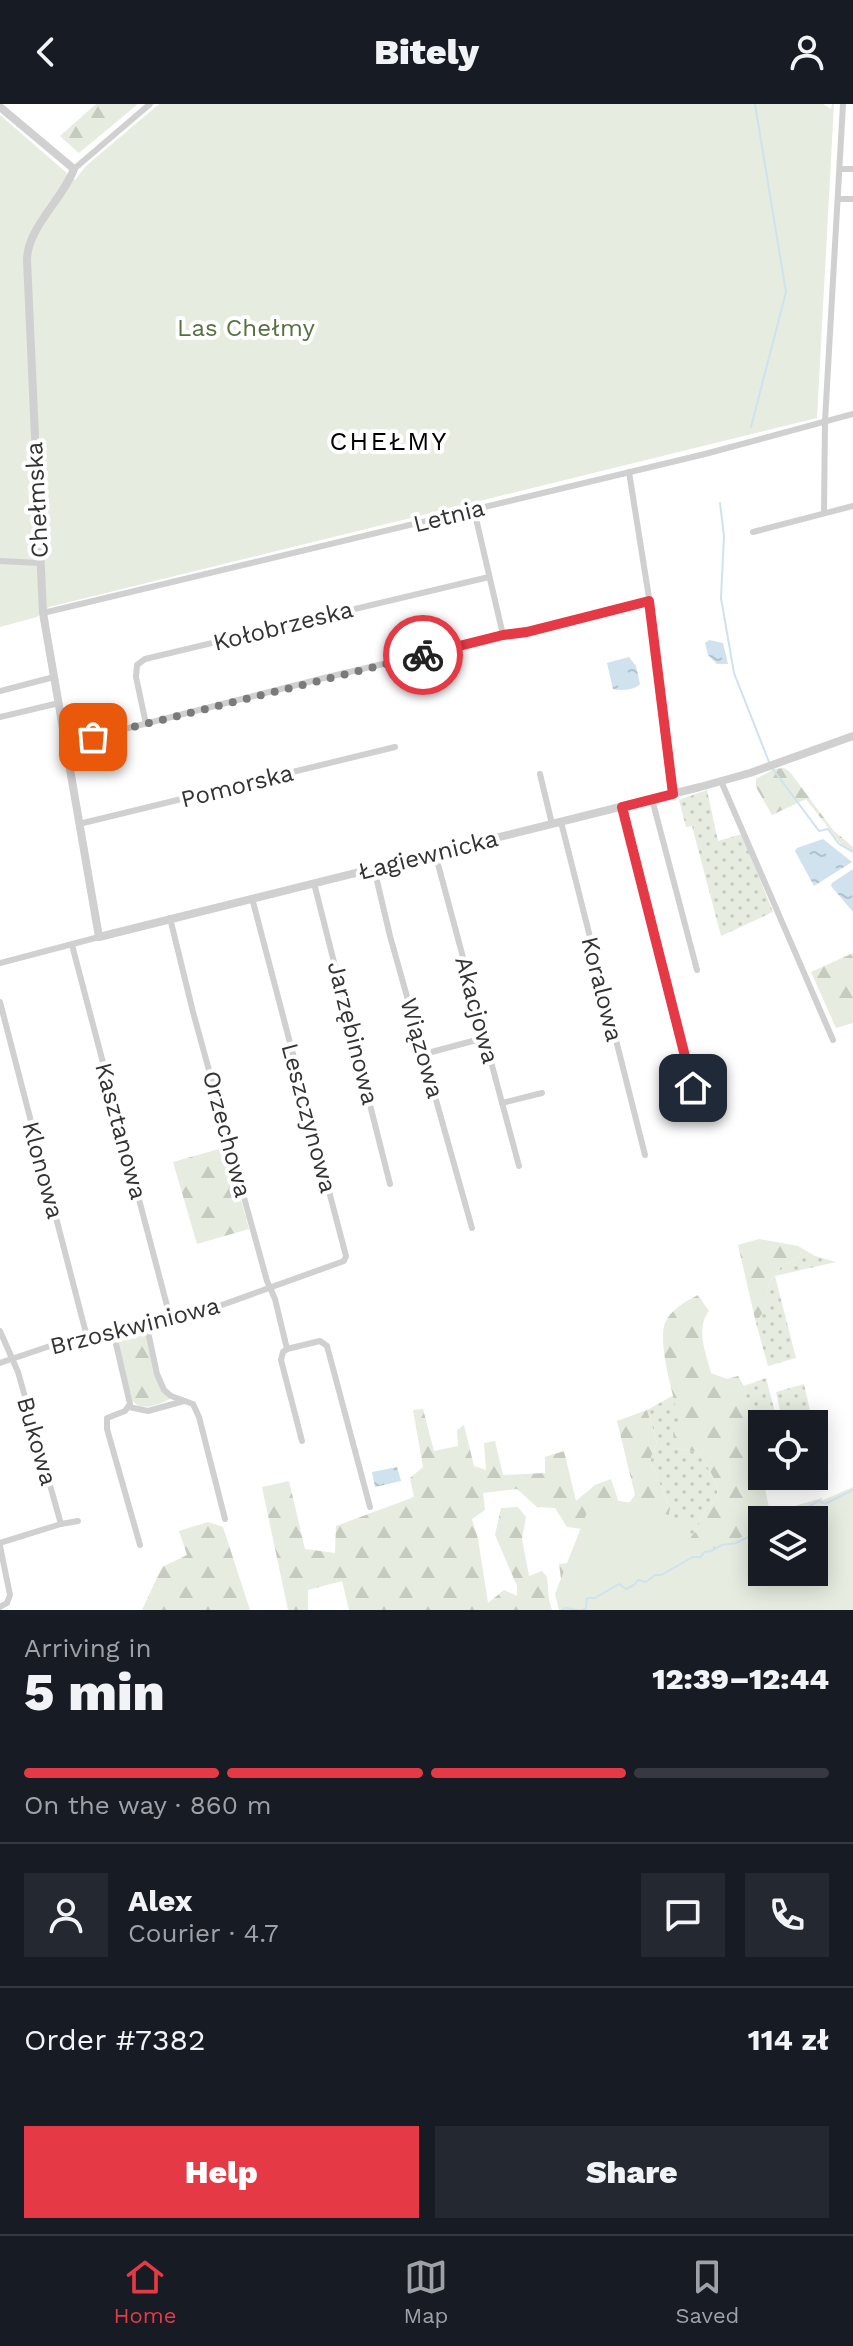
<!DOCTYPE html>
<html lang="en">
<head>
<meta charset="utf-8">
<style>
  body { margin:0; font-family:"Work Sans",sans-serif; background:#242831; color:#f1f3f6; height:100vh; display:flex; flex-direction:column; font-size:30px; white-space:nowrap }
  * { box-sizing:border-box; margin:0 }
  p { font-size:26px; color:#9ea1a6 }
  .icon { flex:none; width:44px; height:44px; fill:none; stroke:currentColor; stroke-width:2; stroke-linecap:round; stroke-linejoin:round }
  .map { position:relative; height:1506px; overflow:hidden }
  .drawer { display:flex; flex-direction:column; background:#171b24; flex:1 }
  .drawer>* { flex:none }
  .buttons { position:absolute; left:748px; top:1306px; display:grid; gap:16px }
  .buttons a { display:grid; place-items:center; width:80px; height:80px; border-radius:0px; background:#171b24; box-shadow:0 4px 20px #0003; font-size:40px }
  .pin { position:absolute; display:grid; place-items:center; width:68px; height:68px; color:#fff; margin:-34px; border-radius:16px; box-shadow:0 4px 12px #0006 }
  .courier { position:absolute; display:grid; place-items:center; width:80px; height:80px; margin:-40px; border:6px solid #e63946; border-radius:50%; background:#fff; color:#222; box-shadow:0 2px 10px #0007 }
  .summary em { font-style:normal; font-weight:800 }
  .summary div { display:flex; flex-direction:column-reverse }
  .summary { display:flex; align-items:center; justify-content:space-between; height:136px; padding:0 24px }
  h1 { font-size:52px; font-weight:800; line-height:60px }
  .bar { display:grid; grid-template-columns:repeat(4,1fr); gap:12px 8px; align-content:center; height:96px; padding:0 24px }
  .bar i { height:10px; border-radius:6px; background:#363941 }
  .bar .active { background:#e63946 }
  .bar p { grid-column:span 4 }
  .line { display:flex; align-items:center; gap:20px; padding:0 24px; border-top:2px solid #363941 }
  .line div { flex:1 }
  .round { display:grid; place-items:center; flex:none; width:84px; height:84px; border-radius:0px; background:#242831 }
  .action { display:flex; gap:16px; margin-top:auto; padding:16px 24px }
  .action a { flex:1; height:92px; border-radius:0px; background:#e63946; color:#fff; font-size:32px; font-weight:800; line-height:92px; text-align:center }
  .action a+a { background:#242831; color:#f1f3f6 }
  header { display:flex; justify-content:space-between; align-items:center; height:104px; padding:0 24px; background:#171b24; font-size:36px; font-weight:800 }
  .menu { display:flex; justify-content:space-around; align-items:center; height:112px; border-top:2px solid #363941; background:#171b24; font-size:22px; color:#9ea1a6 }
  .menu a { display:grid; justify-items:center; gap:4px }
  .menu .active { color:#e63946 }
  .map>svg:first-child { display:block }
</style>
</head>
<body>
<header><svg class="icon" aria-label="back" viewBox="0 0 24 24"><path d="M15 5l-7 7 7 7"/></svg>Bitely<svg class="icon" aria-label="person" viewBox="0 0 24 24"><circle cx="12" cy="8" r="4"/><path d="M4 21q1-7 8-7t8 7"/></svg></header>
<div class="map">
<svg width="853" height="1506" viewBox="0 0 853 1506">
  <defs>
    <pattern id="grass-dots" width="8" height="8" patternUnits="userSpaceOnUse" patternTransform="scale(2)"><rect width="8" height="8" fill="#e6ecdf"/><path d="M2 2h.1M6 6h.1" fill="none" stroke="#c6cbc0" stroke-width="1.8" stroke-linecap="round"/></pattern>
    <pattern id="forest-firs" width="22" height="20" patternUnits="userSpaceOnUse" patternTransform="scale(2)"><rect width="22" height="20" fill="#e6ecdf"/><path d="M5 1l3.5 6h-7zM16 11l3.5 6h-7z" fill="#c6cbc0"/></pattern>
    <pattern id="water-ripples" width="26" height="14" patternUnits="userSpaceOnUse" patternTransform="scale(2)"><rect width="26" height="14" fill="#cfe2ee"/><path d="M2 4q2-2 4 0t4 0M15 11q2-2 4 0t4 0" fill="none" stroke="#b2c2cd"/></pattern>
  </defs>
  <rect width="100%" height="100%" fill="#fff"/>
  <g fill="url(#grass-dots)">
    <polygon points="707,686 718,737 742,730 773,808 721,832 692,722 686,723 679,696"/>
    <polygon points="798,1142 815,1152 836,1158 775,1172 796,1254 768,1262 756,1219 764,1205 769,1179 781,1163 799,1153 802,1146"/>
    <polygon points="766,1274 778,1320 762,1320 762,1363 760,1363 744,1282"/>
    <polygon points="804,1280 813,1320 783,1320 776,1288"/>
    <path d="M674,1291L680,1320L674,1344L698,1348C708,1364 717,1374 718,1393L703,1409L697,1426L677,1448L639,1423L670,1404L651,1359V1353L657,1339L647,1306Z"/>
  </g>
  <g fill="url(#forest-firs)">
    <polygon points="96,0 138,0 79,49 60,32"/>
    <polygon points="784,664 790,668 833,726 853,743 853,749 840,739 806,695 772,711 756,683 756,675 774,665"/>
    <polygon points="853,849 853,919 836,924 811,868"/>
    <polygon points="226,1043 249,1125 197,1140 173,1058"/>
    <polygon points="759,1135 798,1142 802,1146 799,1153 781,1163 769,1179 764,1206 756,1219 738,1141"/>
    <path d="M698,1191L709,1207C695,1225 706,1249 711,1269L727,1275L738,1272L744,1282L770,1409L822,1394L821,1400L796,1416H762V1468L602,1506L565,1504L559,1460L579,1458L598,1427L567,1423L555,1404L537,1403L517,1385L483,1389L485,1406L472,1415L478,1435L488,1499L504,1486L517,1492V1482L495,1431L501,1404L518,1403L526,1413L522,1435L529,1472L542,1467L547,1473L549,1496L552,1506H349L342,1477L308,1486V1506H288L262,1383L289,1377L305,1445L335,1449L336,1422L414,1393L410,1374L423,1363L413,1306L423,1305L434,1347L458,1342L457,1326L464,1321L474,1362L486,1366L484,1339L495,1337L503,1371L545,1369V1353L564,1347L576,1397L595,1381L611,1375L622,1408L635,1391L617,1317L647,1306L657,1339L651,1353V1359L670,1404L668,1415L677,1448L697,1426L703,1409L718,1393C717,1374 708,1364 698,1348L674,1344L673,1327L680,1320C675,1296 657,1241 665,1219C670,1206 686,1197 698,1191Z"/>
    <path d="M134,1224L147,1228L161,1285L170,1295C159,1301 140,1308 132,1296L116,1232L117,1229Z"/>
    <polygon points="208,1418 223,1423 250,1506 142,1506 162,1463 187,1451 179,1427"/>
  </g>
  <g fill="#e6ecdf">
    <polygon points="159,0 823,0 831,5 832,0 834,0 817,314 49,503 37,513 0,523 0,11 75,76 86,62"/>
    <path d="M853,1383V1506H559L555,1490L593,1393L639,1400L687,1418L694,1444L704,1451L707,1444C726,1445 744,1429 762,1424V1468H814V1416H778Z"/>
  </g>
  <g fill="url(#water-ripples)">
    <polygon points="709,536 723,539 728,560 717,560 708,551 705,539"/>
    <path d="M629,553L636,562L640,580C635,586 621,587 613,585L607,559Z"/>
    <polygon points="823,735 852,758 814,782 795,747 797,744"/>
    <polygon points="853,765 853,808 831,782 832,779"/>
    <polygon points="397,1363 401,1377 375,1383 372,1368"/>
  </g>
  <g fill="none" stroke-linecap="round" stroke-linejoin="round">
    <g stroke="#cfe2ee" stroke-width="2">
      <polyline points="751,323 786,188 755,0"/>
      <polyline points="720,399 724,432 721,494 734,569 769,658"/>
      <polyline points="772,664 819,727 828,725 839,740 853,748"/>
      <polyline points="782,1416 819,1397 825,1400 853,1386"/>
      <polyline points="562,1506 565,1504 578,1506"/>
      <polyline points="581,1506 586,1505 587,1494 595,1494 619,1480 626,1485 634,1481 638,1476 646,1478 655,1471 661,1471 693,1453 701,1453 704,1448 711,1447 722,1441 736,1439 762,1426"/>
    </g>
    <g stroke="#d0d0d0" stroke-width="6">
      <polyline points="74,65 150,0"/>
      <polyline points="840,65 853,65"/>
      <polyline points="838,95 853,95"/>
      <polyline points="629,368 653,519 673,690"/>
      <polyline points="474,406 503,531"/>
      <polyline points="824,409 825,317 843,0"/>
      <polyline points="753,428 853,402"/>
      <polyline points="0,457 40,459"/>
      <polyline points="43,509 705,350 853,310"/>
      <polyline points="0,587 54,573"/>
      <polyline points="0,613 59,599"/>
      <polyline points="146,620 136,573 137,561 145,555 489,473"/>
      <polyline points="66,640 324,574 649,497"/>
      <polyline points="540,670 552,720"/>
      <polyline points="721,677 833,936"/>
      <polyline points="652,695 697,866"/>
      <polyline points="622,703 693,984"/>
      <polyline points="561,718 645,1051"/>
      <polyline points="79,720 395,643"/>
      <polyline points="435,749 519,1062"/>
      <polyline points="374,764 390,832 472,1124"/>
      <polyline points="314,779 390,1080"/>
      <polyline points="170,814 193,908 267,1177 275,1195 287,1245 283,1248 281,1256 302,1337"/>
      <polyline points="72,841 170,1213"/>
      <polyline points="0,859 99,833"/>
      <polyline points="0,898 87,1233"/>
      <polyline points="424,950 484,934"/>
      <polyline points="502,999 542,989"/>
      <polyline points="146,1218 157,1270 164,1286 171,1292 193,1300 199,1313 225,1415"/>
      <polyline points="0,1227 18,1268 61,1420"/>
      <polyline points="113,1227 130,1300 125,1307 107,1314 107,1325 140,1441"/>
      <polyline points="287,1245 320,1237 327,1242 370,1403"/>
      <polyline points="0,1259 53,1241 176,1211 208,1206 344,1157 346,1152 252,794"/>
      <polyline points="129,1303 148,1307 184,1297"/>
      <polyline points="0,1439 61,1420 78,1417"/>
      <polyline points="0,1442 10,1491 7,1499 0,1503"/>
    </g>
    <path stroke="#d0d0d0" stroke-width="8" d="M0,3L74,65C63,95 27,124 27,156L43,509L99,833L700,683L750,669L853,632"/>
  </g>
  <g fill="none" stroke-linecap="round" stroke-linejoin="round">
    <polyline stroke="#7a7a7a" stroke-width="8" stroke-dasharray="0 14.4" points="93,633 423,551"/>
    <polyline stroke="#e63946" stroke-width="10" points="423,551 503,531 527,528 649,497 673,690 622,703 693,984"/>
  </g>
  <g text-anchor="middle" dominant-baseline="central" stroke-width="8" stroke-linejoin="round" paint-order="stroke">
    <g font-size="24" fill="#56703f" stroke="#fff">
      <text x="246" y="224">Las Chełmy</text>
    </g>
    <g font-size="24" fill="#333" stroke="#fff">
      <text transform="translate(37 396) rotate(-93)">Chełmska</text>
      <text transform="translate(449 412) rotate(-14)">Letnia</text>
      <text transform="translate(283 522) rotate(-14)">Kołobrzeska</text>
      <text transform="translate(237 682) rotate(-14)">Pomorska</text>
      <text transform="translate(428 751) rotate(-14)">Łagiewnicka</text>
      <text transform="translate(602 885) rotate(76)">Koralowa</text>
      <text transform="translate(477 906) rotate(75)">Akacjowa</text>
      <text transform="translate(353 929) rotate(76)">Jarzębinowa</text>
      <text transform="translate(422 944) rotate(74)">Wiązowa</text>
      <text transform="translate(309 1014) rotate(75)">Leszczynowa</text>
      <text transform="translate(121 1027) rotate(75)">Kasztanowa</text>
      <text transform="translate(227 1030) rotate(75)">Orzechowa</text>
      <text transform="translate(43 1066) rotate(75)">Klonowa</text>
      <text transform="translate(135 1222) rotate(-14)">Brzoskwiniowa</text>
      <text transform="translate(37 1337) rotate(74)">Bukowa</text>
    </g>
    <g font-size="26" letter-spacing="2" fill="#000" stroke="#fff">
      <text x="389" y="337">CHEŁMY</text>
    </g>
  </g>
</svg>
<div class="buttons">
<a><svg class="icon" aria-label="locate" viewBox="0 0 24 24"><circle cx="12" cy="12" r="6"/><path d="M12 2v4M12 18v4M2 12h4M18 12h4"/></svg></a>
<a><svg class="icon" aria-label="layers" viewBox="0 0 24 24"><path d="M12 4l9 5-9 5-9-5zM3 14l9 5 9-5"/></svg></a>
</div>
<div class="pin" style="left:93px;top:633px;background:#ea580c"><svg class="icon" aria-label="bag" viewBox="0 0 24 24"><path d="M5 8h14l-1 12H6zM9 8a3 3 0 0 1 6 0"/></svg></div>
<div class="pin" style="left:693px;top:984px;background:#1f2937"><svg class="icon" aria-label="home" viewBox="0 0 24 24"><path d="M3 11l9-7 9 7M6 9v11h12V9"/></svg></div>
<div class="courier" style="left:423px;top:551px"><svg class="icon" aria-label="bike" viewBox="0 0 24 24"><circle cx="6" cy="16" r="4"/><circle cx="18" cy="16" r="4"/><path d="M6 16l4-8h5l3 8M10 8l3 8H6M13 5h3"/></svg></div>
</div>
<section class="drawer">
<div class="summary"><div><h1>5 min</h1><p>Arriving in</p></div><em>12:39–12:44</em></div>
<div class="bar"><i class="active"></i><i class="active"></i><i class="active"></i><i></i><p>On the way · 860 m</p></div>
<div class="line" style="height:144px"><a class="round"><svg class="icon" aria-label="person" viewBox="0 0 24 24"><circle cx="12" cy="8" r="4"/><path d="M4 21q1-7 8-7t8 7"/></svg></a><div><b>Alex</b><p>Courier · 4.7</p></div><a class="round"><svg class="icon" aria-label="chat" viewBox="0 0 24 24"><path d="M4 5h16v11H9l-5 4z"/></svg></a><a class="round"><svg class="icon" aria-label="phone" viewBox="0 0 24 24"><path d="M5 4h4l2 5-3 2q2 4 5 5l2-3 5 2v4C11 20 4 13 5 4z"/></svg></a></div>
<div class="line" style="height:104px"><div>Order #7382</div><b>114 zł</b></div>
<div class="action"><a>Help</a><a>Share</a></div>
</section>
<nav class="menu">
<a class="active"><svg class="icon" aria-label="home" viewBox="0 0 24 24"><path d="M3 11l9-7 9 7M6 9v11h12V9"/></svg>Home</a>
<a><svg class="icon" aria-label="map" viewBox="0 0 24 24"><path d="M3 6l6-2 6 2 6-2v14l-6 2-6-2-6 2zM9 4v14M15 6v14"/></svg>Map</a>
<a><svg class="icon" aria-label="saved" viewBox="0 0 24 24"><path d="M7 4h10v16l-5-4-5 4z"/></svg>Saved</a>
</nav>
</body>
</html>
